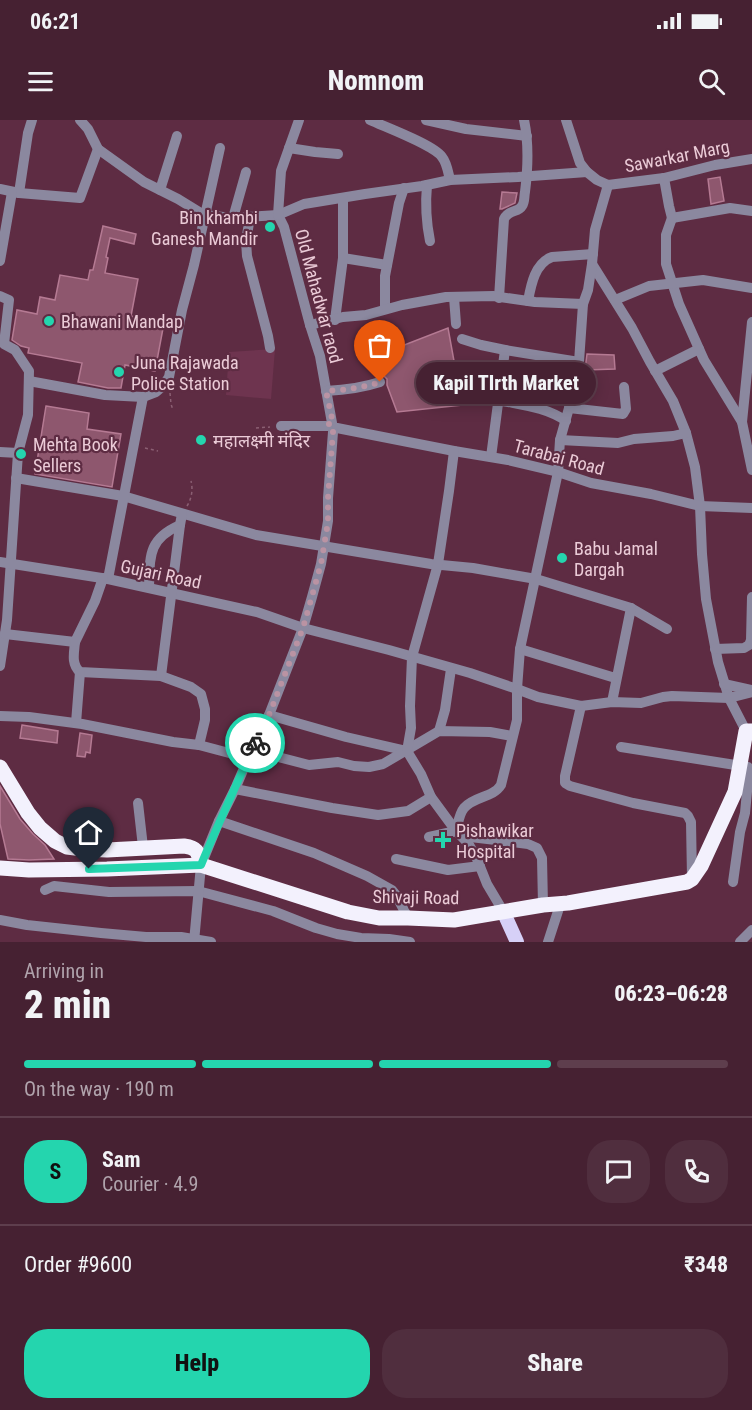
<!DOCTYPE html>
<html lang="en">
<head>
<meta charset="utf-8">
<style>
  body { margin:0; font-family:"Roboto Condensed","Noto Sans Devanagari",sans-serif; background:#502e3e; color:#f1f3f6; height:100vh; display:flex; flex-direction:column; font-size:22px; white-space:nowrap }
  * { box-sizing:border-box; margin:0 }
  p { font-size:20px; color:#b0a3ac }
  .icon { flex:none; width:33px; height:33px; fill:none; stroke:currentColor; stroke-width:2; stroke-linecap:round; stroke-linejoin:round }
  .map { position:relative; height:822px; overflow:hidden }
  .side { display:flex; flex-direction:column; background:#462132; flex:1 }
  .side>* { flex:none }
  .pin { position:absolute; display:grid; place-items:center; width:51px; height:51px; color:#fff; margin:-62px -26px; border-radius:50% 50% 50% 0; rotate:-45deg; box-shadow:0 0 6px #0007 }
  .pin .icon { rotate:45deg }
  .courier { position:absolute; display:grid; place-items:center; width:60px; height:60px; margin:-30px; border:4px solid #24d5ae; border-radius:50%; background:#fff; color:#222; box-shadow:0 2px 8px #0007 }
  .bubble { position:absolute; height:42px; border-radius:21px; background:#462132; box-shadow:0 3px 15px #0003,0 0 0 2px #5e3e4d; font-size:20px; font-weight:800; line-height:42px; text-align:center }
  .head em { font-style:normal; font-weight:800 }
  .head div { display:flex; flex-direction:column-reverse }
  .head { display:flex; align-items:center; justify-content:space-between; height:102px; padding:0 24px }
  h1 { font-size:39px; font-weight:800; line-height:45px }
  .bar { display:grid; grid-template-columns:repeat(4,1fr); gap:9px 6px; align-content:center; height:72px; padding:0 24px }
  .bar i { height:8px; border-radius:4px; background:#5e3e4d }
  .bar .on { background:#24d5ae }
  .bar p { grid-column:span 4 }
  .line { display:flex; align-items:center; gap:15px; padding:0 24px; border-top:2px solid #5e3e4d }
  .line div { flex:1 }
  .round { display:grid; place-items:center; flex:none; width:63px; height:63px; border-radius:24px; background:#502e3e }
  .primary-button { display:flex; gap:12px; margin-top:auto; padding:12px 24px }
  .primary-button a { flex:1; height:69px; border-radius:24px; background:#24d5ae; color:#111; font-size:24px; font-weight:800; line-height:69px; text-align:center }
  .primary-button a+a { background:#502e3e; color:#f1f3f6 }
  .status { display:flex; justify-content:space-between; align-items:center; height:42px; padding:0 30px; background:#462132; direction:ltr }
  .status svg { height:16px; fill:currentColor }
  header { display:flex; justify-content:space-between; align-items:center; height:78px; padding:0 24px; background:#462132; font-size:27px; font-weight:800 }
  .map>svg:first-child { display:block }
</style>
</head>
<body>
<div class="status"><b>06:21</b><svg viewBox="0 0 49 12"><path d="M0 12V9h3v3zM5 12V6h3v6zM10 12V3h3v9zM15 12V0h3v12zM26 1h20v11H26zM47 4h2v5h-2z"/></svg></div>
<header><svg class="icon" aria-label="menu" viewBox="0 0 24 24"><path d="M4 6h16M4 12h16M4 18h16"/></svg>Nomnom<svg class="icon" aria-label="search" viewBox="0 0 24 24"><circle cx="10" cy="10" r="6"/><path d="M15 15l6 6"/></svg></header>
<div class="map">
<svg width="752" height="822" viewBox="0 0 752 822">
  <rect width="100%" height="100%" fill="#5e2c43"/>
  <polygon fill="#6e344f" points="275,229 271,279 226,275 229,232"/>
  <g fill="#8e576e" stroke="#b57a93" stroke-width="1.5">
    <polygon points="720,57 724,81 711,84 708,59"/>
    <polygon points="502,72 517,73 515,83 502,89 500,89"/>
    <polygon points="103,106 136,114 134,124 110,118 106,137 108,138 105,153 138,159 131,196 164,203 155,251 125,245 121,268 108,268 78,262 82,243 28,233 29,228 21,226 12,220 17,190 37,194 40,177 55,180 60,155 88,160 90,150 93,150"/>
    <polygon points="448,208 462,285 397,292 387,265 387,259 383,255 376,236"/>
    <polygon points="587,234 614,235 615,249 585,250"/>
    <polygon points="46,286 89,293 87,309 121,314 112,367 35,354"/>
    <polygon points="22,605 58,611 57,623 20,618"/>
    <polygon points="80,613 92,615 90,633 86,632 85,637 77,636"/>
    <polygon points="0,666 20,699 33,714 45,725 54,739 29,740 8,739 0,704"/>
  </g>
  <g fill="none" stroke-linecap="round" stroke-linejoin="round">
    <g stroke="#8b5f73" stroke-width="1.5" stroke-dasharray="3 3" stroke-linecap="butt">
      <polyline points="170,273 171,284 173,290"/>
      <polyline points="256,308 270,307"/>
      <polyline points="145,328 158,331"/>
      <path d="M187,386C192,378 193,369 191,361"/>
    </g>
    <g stroke="#8b889f" stroke-width="10">
      <polyline points="80,0 88,9 98,29 144,62 178,79 204,95 233,98 278,95 304,84 365,74 422,66 450,60 518,57 587,52"/>
      <path d="M370,0C385,7 434,25 442,37C447,43 448,52 450,60"/>
      <polyline points="426,0 466,9 527,16"/>
      <polyline points="566,0 580,43 587,52 597,60 608,65 664,58 715,45 752,39"/>
      <polyline points="289,28 315,32 338,34"/>
      <polyline points="664,58 669,86 672,98 730,88 752,91"/>
      <path d="M427,65C425,86 426,101 430,121"/>
      <polyline points="0,69 19,73 80,78 98,29"/>
      <polyline points="160,70 177,16"/>
      <polyline points="19,73 28,13 32,0"/>
      <polyline points="343,78 343,138 387,145"/>
      <polyline points="278,95 284,107 310,205 320,236 332,303"/>
      <polyline points="278,95 281,51 299,0"/>
      <polyline points="250,97 246,121 247,136 268,216 270,228"/>
      <polyline points="233,98 246,52"/>
      <polyline points="672,98 666,115 666,144 679,184 704,240 742,302"/>
      <polyline points="0,141 12,72"/>
      <polyline points="592,144 632,208 650,242 673,281 686,313 695,347 700,386 702,434 706,479 718,542 729,578 746,611"/>
      <polyline points="0,176 9,180 4,224 15,230 29,251 28,295 18,333 7,500 0,546"/>
      <polyline points="454,177 456,204"/>
      <path d="M499,178L504,99C509,89 518,93 522,86C525,82 524,76 525,72C528,48 529,23 524,0"/>
      <polyline points="615,180 649,166 703,160 752,168"/>
      <path d="M528,181C531,165 535,143 552,137L593,134"/>
      <polyline points="385,189 385,156 399,83 404,68"/>
      <polyline points="335,200 343,138"/>
      <polyline points="752,202 742,302 752,350"/>
      <polyline points="310,205 343,197 366,195 402,185 446,177 493,176 535,182 583,184"/>
      <polyline points="462,219 481,225 505,230"/>
      <polyline points="655,251 699,229"/>
      <polyline points="29,261 105,275 143,277 156,272 163,266 169,257 182,190 194,145 220,28"/>
      <path d="M326,271C345,270 362,268 380,262"/>
      <path d="M498,280C521,285 546,287 566,301"/>
      <polyline points="569,288 623,294 626,289 624,267"/>
      <polyline points="281,306 328,306"/>
      <polyline points="337,308 454,331 508,340 558,352 591,363 651,374 700,386 752,388"/>
      <polyline points="560,320 618,323 634,319 673,316 686,313"/>
      <polyline points="0,332 18,333"/>
      <polyline points="491,337 505,230 579,242"/>
      <polyline points="16,358 123,376 256,415 431,444 473,448 536,459 631,488 667,509"/>
      <polyline points="0,442 108,459 257,492 303,508 389,530 470,553 517,569 520,529 558,352 560,320 569,288 579,242 583,184 588,170 592,144 595,110 608,65"/>
      <polyline points="108,459 143,277"/>
      <path d="M149,467C150,436 148,419 180,405"/>
      <path d="M5,514L75,522C74,533 71,544 80,552L161,556L191,567L201,574L205,589V600L199,625"/>
      <polyline points="75,522 95,481 103,458"/>
      <polyline points="520,529 612,557"/>
      <polyline points="715,529 744,528 749,525 751,520 752,477"/>
      <polyline points="161,556 180,405 182,394"/>
      <polyline points="724,564 752,570"/>
      <polyline points="612,582 631,488"/>
      <polyline points="581,586 565,656 565,663 570,666 633,683 685,693 688,696 691,702 692,758"/>
      <polyline points="269,595 346,617 407,631 421,654 431,677 456,711 468,723 477,739 487,764 503,791"/>
      <polyline points="0,596 29,597 82,604 173,622 199,625 248,638"/>
      <polyline points="76,603 80,552"/>
      <polyline points="439,611 445,590 451,549"/>
      <polyline points="621,627 748,647 749,650 745,693 740,712 733,762"/>
      <polyline points="253,628 282,638 309,645 338,642 354,646 369,647 383,644 439,611 490,612 512,616"/>
      <polyline points="407,631 411,608 410,586 412,537 438,444 449,371 454,331"/>
      <polyline points="235,669 332,688 378,695 408,691 431,677"/>
      <polyline points="138,683 143,727"/>
      <polyline points="219,701 314,733 367,756 392,770 396,775 408,798"/>
      <polyline points="462,716 528,724 537,728 542,738 543,785"/>
      <path d="M429,717L456,711C458,704 459,694 464,688C474,676 493,678 501,665L517,600V569L538,577L581,586L612,582L641,583L663,577L672,576L729,578L752,572"/>
      <polyline points="396,739 448,750 480,746"/>
      <polyline points="45,770 54,766 109,772 198,771 273,791 316,808 337,814 361,818 389,819 410,822"/>
      <polyline points="0,800 27,805 101,813 146,817 181,817 211,822"/>
      <polyline points="194,822 201,745 219,701 235,669 260,611 269,595 303,508 312,477 321,444 328,401 328,378 333,312"/>
      <polyline points="548,822 560,785"/>
      <polyline points="740,822 752,810"/>
    </g>
    <polyline stroke="#d6d0f7" stroke-width="14" points="503,791 517,822"/>
    <g stroke="#f3f1fd" stroke-width="15">
      <path d="M0,647L28,693L40,708L55,721L67,727L83,729L107,730L184,726C198,728 198,732 201,745"/>
      <polyline points="0,748 29,750 107,749 201,745 348,792 379,798 408,798 454,800 543,785 568,783 687,762 692,759 701,746 735,672 746,611 752,611"/>
    </g>
  </g>
  <g fill="none" stroke-linecap="round" stroke-linejoin="round">
    <path stroke="#ba93a3" stroke-width="6" stroke-dasharray="0 10.8" d="M255,623L260,611L269,595L303,508L321,444L328,402V378L333,312L330,311L328,308L329,304L333,303L326,271C345,270 362,268 380,262"/>
    <path stroke="#24d5ae" stroke-width="8" d="M89,749L201,745C218,704 237,664 255,623"/>
  </g>
  <g fill="#24d5ae" stroke="#5e2c43" stroke-width="2">
    <circle cx="270" cy="107" r="6"/>
    <circle cx="49" cy="201" r="6"/>
    <circle cx="119" cy="252" r="6"/>
    <circle cx="201" cy="320" r="6"/>
    <circle cx="21" cy="334" r="6"/>
    <circle cx="562" cy="438" r="6"/>
    <path d="M440 711h6v6h6v6h-6v6h-6v-6h-6v-6h6z"/>
  </g>
  <g text-anchor="middle" dominant-baseline="central" stroke-width="4.5" stroke-linejoin="round" paint-order="stroke">
    <g font-size="18" fill="#ebcbd7" stroke="#5e2c43">
      <text transform="translate(677 36) rotate(-11)">Sawarkar Marg</text>
      <text transform="translate(319 176) rotate(75)">Old Mahadwar raod</text>
      <text transform="translate(559 337) rotate(15)">Tarabai Road</text>
      <text transform="translate(161 454) rotate(12)">Gujari Road</text>
      <text transform="translate(416 777) rotate(1)">Shivaji Road</text>
    </g>
    <g font-size="18" fill="#ebcbd7" stroke="#5e2c43" text-anchor="start">
      <text x="258" y="97" text-anchor="end">Bin khambi<tspan x="258" dy="21">Ganesh Mandir</tspan></text>
      <text x="61" y="201">Bhawani Mandap</text>
      <text x="131" y="242">Juna Rajawada<tspan x="131" dy="21">Police Station</tspan></text>
      <text x="213" y="320">महालक्ष्मी मंदिर</text>
      <text x="33" y="324">Mehta Book<tspan x="33" dy="21">Sellers</tspan></text>
      <text x="574" y="428">Babu Jamal<tspan x="574" dy="21">Dargah</tspan></text>
      <text x="456" y="710">Pishawikar<tspan x="456" dy="21">Hospital</tspan></text>
    </g>
  </g>
</svg>
<div class="pin" style="left:380px;top:262px;background:#ea580c"><svg class="icon" aria-label="bag" viewBox="0 0 24 24"><path d="M5 8h14l-1 12H6zM9 8a3 3 0 0 1 6 0"/></svg></div>
<div class="pin" style="left:89px;top:749px;background:#1f2937"><svg class="icon" aria-label="home" viewBox="0 0 24 24"><path d="M3 11l9-7 9 7M6 9v11h12V9"/></svg></div>
<div class="courier" style="left:255px;top:623px"><svg class="icon" aria-label="bike" viewBox="0 0 24 24"><circle cx="6" cy="16" r="4"/><circle cx="18" cy="16" r="4"/><path d="M6 16l4-8h5l3 8M10 8l3 8H6M13 5h3"/></svg></div>
<div class="bubble" style="left:416px;top:242px;width:180px">Kapil TIrth Market</div>
</div>
<section class="side">
<div class="head"><div><h1>2 min</h1><p>Arriving in</p></div><em>06:23–06:28</em></div>
<div class="bar"><i class="on"></i><i class="on"></i><i class="on"></i><i></i><p>On the way · 190 m</p></div>
<div class="line" style="height:108px"><b class="round" style="background:#24d5ae;color:#111">S</b><div><b>Sam</b><p>Courier · 4.9</p></div><a class="round"><svg class="icon" aria-label="chat" viewBox="0 0 24 24"><path d="M4 5h16v11H9l-5 4z"/></svg></a><a class="round"><svg class="icon" aria-label="phone" viewBox="0 0 24 24"><path d="M5 4h4l2 5-3 2q2 4 5 5l2-3 5 2v4C11 20 4 13 5 4z"/></svg></a></div>
<div class="line" style="height:78px"><div>Order #9600</div><b>₹348</b></div>
<div class="primary-button"><a>Help</a><a>Share</a></div>
</section>
</body>
</html>
